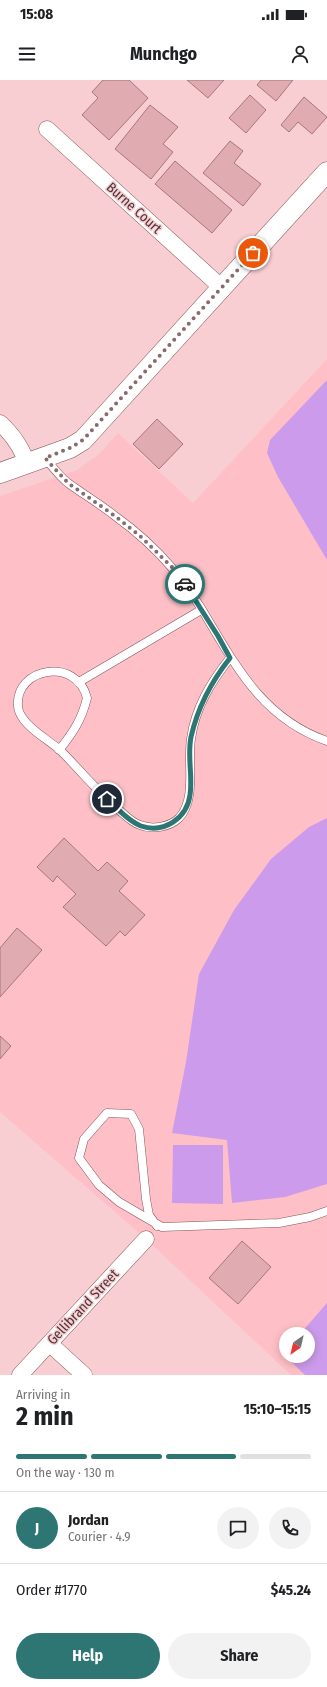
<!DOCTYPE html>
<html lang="en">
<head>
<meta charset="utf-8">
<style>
  body { margin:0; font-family:"Fira Sans Condensed",sans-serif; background:#f2f2f2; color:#202124; height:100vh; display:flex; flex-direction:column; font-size:15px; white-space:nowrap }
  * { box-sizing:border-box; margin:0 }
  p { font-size:13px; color:#757577 }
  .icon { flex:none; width:22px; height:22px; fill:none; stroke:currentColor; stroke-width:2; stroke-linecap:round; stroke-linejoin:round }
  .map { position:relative; height:1295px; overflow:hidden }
  .sheet { display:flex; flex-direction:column; background:#fff; flex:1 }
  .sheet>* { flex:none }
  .needle { width:26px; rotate:214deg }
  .tools { position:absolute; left:279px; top:1247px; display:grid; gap:8px }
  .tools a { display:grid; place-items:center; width:36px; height:36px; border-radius:50%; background:#fff; box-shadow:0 2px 10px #0003; font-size:20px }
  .pin { position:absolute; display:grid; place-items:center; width:34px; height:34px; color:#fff; margin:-17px; border:2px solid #fff; border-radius:50%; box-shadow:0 1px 4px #0007 }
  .courier { position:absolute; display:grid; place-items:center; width:40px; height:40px; margin:-20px; border:3px solid #2d7674; border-radius:50%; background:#fff; color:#222; box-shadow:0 1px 5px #0007 }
  .headline em { font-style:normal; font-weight:700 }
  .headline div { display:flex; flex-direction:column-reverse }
  .headline { display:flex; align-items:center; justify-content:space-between; height:68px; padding:0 16px }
  h1 { font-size:26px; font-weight:700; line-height:30px }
  .bar { display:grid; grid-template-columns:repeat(4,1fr); gap:6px 4px; align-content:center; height:48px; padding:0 16px }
  .bar i { height:5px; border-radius:3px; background:#e0e0e0 }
  .bar .current { background:#2d7674 }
  .bar p { grid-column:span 4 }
  .line { display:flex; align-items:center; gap:10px; padding:0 16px; border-top:1px solid #e0e0e0 }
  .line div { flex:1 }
  .round { display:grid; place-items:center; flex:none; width:42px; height:42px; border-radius:21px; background:#f2f2f2 }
  .cta { display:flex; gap:8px; margin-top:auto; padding:8px 16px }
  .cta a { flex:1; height:46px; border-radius:24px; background:#2d7674; color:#fff; font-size:16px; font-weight:700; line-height:46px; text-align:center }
  .cta a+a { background:#f2f2f2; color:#202124 }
  .status { display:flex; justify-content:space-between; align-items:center; height:28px; padding:0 20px; background:#fff; direction:ltr }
  .status svg { height:11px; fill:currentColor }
  header { display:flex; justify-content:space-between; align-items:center; height:52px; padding:0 16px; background:#fff; font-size:18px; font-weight:700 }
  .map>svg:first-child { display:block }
</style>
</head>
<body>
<div class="status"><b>15:08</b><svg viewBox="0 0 49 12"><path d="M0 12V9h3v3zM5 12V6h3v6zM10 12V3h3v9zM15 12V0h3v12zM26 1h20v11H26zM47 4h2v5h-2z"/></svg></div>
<header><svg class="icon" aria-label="menu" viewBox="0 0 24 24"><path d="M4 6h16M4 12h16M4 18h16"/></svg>Munchgo<svg class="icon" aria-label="person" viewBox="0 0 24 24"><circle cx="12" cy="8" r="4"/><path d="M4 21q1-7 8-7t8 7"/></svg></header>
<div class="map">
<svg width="327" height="1295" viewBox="0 0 327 1295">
  <rect width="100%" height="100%" fill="#f9ced2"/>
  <path fill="#fec0c6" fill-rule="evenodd" d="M327,279V1295H291L146,1159L0,1032V416L77,390L99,374L118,353L193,423ZM286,1254H308V1276H286Z"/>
  <g fill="#cc9beb">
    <polygon points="327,300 327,480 278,397 267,373 270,360"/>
    <polygon points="327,738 327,1104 285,1117 232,1123 227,1060 172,1053 186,982 199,894 234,830 271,779 309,747"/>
    <polygon points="173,1065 223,1065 223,1124 172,1123"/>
    <polygon points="327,1223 327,1295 305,1295 283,1274 286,1270 286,1276 308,1276 308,1254 300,1254"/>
  </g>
  <g fill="#e0abb1" stroke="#a6767b">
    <polygon points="103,0 129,0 148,18 109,60 82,35 98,18 92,12"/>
    <polygon points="187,0 224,0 208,18"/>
    <polygon points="261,0 293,0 276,21 257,5"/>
    <polygon points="250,15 266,30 246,53 229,38"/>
    <polygon points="304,17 327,37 312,54 298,42 289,52 281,45"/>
    <polygon points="150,25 178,47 163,64 173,72 151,99 115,69"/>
    <polygon points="230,61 243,71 234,83 261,104 243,126 203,93"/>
    <polygon points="175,81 232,130 212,153 155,104"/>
    <polygon points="157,339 183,364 159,389 133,364"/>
    <polygon points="64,758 98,791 107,782 128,801 119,811 145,835 125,856 120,851 106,866 63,827 76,814 57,796 53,802 37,787"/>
    <polygon points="17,848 42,870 0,917 0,868"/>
    <polygon points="0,956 11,966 0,979"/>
    <polygon points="242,1161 271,1187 238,1224 209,1198"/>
  </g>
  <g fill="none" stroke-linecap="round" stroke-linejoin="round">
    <defs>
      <g id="service">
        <path d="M45,378C52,386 59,396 68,403C83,414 100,424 115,436C136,451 156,469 173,489C184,501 192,515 201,528C235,584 261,638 327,661"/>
        <polyline points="79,602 201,530"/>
        <path d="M59,670C73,653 82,639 87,618C77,577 15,587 18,626C18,631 21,636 24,640C34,653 49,660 61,671C80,690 97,711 118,729C125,735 131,742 140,745C152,750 170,747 179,738C197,719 187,683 191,659C195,628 211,602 230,578"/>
        <polyline points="157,1146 149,1135 146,1119 139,1049 131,1034 107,1033 84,1059 79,1078 99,1105 119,1122 162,1147 279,1143 310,1137 327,1131"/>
      </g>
      <g id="minor">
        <polyline points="47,49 221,207"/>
        <path d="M0,343C13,355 22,368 27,384"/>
        <polyline points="50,1264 84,1295"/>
        <polyline points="20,1295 146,1159"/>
      </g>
      <polyline id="tertiary" points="0,393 70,368 83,360 327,92"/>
    </defs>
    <use href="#service" stroke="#83555a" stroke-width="9"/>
    <use href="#minor" stroke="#83555a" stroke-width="17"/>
    <use href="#tertiary" stroke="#83555a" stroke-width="21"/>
    <use href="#service" stroke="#fff" stroke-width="8"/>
    <use href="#minor" stroke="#fff" stroke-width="16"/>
    <use href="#tertiary" stroke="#fff" stroke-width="20"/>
  </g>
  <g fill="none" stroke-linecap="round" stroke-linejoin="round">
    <polyline stroke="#886b6e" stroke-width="4" stroke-dasharray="0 7.2" points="185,504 174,489 140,456 115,436 68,403 45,378 70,368 83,360 253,173"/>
    <path stroke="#2d7674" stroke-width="5" d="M107,719C117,728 128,741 141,746C164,754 187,738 190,715C193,696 187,676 191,657C198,626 211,602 230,578L218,556L185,504"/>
  </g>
  <g text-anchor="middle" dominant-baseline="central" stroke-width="3" stroke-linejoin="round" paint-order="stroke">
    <g font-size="14" fill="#4b3638" stroke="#f9ced2">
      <text transform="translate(134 128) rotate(42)">Burne Court</text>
      <text transform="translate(83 1227) rotate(-47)">Gellibrand Street</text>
    </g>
  </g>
</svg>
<div class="tools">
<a><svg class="needle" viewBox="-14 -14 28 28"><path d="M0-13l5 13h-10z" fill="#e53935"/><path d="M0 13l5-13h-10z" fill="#757577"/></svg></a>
</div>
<div class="pin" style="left:253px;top:173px;background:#ea580c"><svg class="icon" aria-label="bag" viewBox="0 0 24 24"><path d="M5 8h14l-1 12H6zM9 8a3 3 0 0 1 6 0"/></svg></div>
<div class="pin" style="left:107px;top:719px;background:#1f2937"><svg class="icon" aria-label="home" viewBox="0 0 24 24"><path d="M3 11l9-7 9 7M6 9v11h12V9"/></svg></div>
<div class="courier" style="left:185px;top:504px"><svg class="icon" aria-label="car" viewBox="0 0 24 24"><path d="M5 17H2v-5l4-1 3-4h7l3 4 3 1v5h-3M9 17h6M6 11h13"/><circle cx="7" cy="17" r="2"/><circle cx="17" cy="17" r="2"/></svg></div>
</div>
<section class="sheet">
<div class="headline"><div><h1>2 min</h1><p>Arriving in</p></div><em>15:10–15:15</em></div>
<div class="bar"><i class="current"></i><i class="current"></i><i class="current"></i><i></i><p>On the way · 130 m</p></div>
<div class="line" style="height:72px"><b class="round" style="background:#2d7674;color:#fff">J</b><div><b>Jordan</b><p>Courier · 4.9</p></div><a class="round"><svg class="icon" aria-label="chat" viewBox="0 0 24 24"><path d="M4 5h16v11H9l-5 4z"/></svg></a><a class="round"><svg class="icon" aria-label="phone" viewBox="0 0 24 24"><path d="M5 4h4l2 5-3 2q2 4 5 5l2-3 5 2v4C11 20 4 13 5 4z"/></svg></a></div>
<div class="line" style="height:52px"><div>Order #1770</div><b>$45.24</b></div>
<div class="cta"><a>Help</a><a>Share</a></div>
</section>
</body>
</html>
